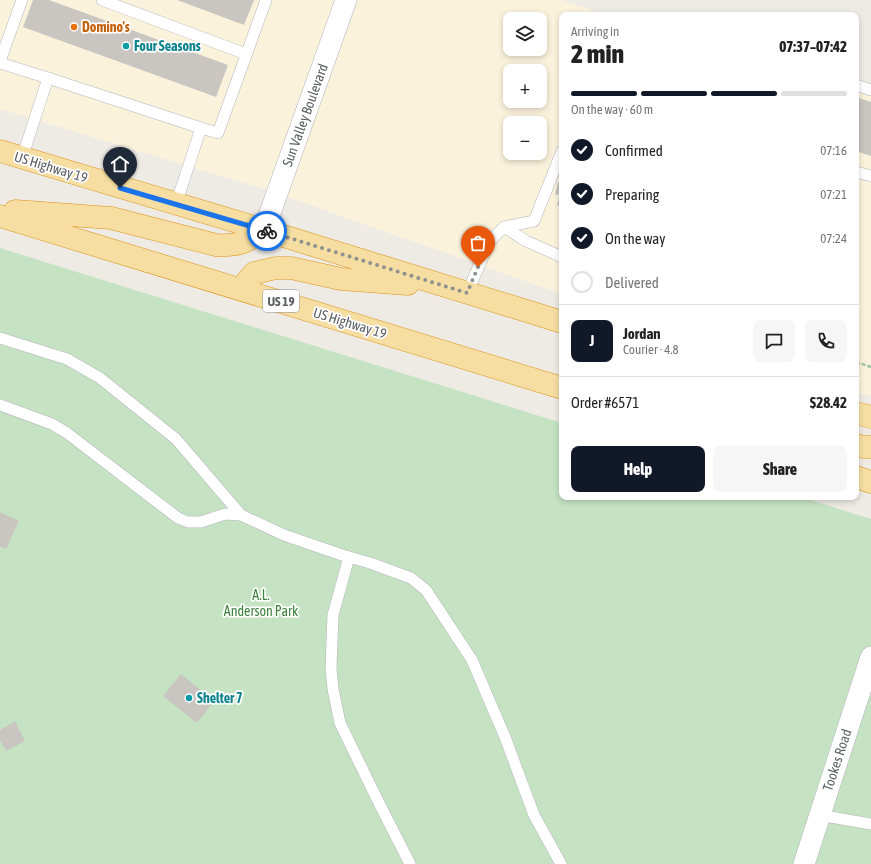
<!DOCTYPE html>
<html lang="en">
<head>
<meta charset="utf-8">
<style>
  body { margin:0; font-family:"Asap Condensed",sans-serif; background:#f6f6f6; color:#222; height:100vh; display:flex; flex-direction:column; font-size:15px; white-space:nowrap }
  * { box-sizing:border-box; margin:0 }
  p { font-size:13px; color:#767676 }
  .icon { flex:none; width:22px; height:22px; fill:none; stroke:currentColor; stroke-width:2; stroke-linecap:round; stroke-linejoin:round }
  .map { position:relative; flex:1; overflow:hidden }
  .panel { position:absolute; left:559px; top:12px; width:300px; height:488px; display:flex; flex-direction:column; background:#fff; border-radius:8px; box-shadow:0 2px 6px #0003 }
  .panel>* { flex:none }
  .fabs { position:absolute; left:503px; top:12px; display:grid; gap:8px }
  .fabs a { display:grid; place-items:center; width:44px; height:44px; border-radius:8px; background:#fff; box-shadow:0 2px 6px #0003; font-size:20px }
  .pin { position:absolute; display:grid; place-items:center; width:34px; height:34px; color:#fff; margin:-41px -17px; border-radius:50% 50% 50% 0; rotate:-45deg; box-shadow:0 0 4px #0007 }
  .pin .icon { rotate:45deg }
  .courier { position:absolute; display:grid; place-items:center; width:40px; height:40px; margin:-20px; border:3px solid #1a73e8; border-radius:50%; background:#fff; color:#222; box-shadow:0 1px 5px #0007 }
  .headline em { font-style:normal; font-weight:800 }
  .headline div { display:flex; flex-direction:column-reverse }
  .headline { display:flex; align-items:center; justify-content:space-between; height:68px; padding:0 12px }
  h1 { font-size:26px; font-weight:800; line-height:30px }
  .bar { display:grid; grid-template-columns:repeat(4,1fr); gap:6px 4px; align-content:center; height:48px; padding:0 12px }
  .bar i { height:5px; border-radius:3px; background:#e0e0e0 }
  .bar .selected { background:#111827 }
  .bar p { grid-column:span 4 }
  .line { display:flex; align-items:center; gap:10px; padding:0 12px; border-top:1px solid #e0e0e0 }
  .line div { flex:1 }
  .round { display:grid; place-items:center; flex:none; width:42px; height:42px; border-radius:8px; background:#f6f6f6 }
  ol { padding:0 12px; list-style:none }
  li { display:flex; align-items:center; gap:12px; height:44px }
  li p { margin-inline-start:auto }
  li .icon { padding:4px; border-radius:50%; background:#111827; color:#fff; stroke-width:4 }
  li:last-child { color:#767676 }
  li i { width:22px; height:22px; border:2px solid #e0e0e0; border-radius:50% }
  .button { display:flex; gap:8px; margin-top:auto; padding:8px 12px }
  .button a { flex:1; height:46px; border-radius:8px; background:#111827; color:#fff; font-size:16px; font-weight:800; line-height:46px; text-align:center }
  .button a+a { background:#f6f6f6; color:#222 }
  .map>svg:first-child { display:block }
</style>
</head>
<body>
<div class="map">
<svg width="871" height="864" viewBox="0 0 871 864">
  <rect width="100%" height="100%" fill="#eeebe5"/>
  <g fill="#fbf2dc" fill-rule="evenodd">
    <polygon points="0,0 335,0 267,190 0,109"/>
    <path d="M358,0H562L606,15H562V294L287,197ZM510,19H540V49H510ZM510,71H540V101H510ZM510,123H540V153H510Z"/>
    <polygon points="856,92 871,96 871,396 856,392"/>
  </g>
  <polygon fill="#c5e3c3" points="0,248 562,423 562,497 801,497 871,519 871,864 0,864"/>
  <g fill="#c9c6c2">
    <polygon points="33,0 49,0 228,65 216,97 23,27"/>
    <polygon points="177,0 254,0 244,25"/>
    <polygon points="856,97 871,102 871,156 856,151"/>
    <polygon points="558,182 562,182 562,206 557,205 560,194 555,195"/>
    <polygon points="0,512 19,521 6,549 0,546"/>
    <polygon points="181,674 214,701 197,723 163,696"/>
    <polygon points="15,721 25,741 6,751 0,740 0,730"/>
  </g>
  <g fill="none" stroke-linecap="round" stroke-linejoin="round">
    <defs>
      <g id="service">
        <polyline points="102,0 246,54"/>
        <polyline points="0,61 22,0"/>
        <polyline points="0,63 48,78"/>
        <polyline points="856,85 871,90"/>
        <polyline points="201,128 218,133 266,0"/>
        <polyline points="22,158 48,78 201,128 176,204"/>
        <polyline points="856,172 871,176"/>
        <polyline points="504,227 526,241 562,257"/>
        <polyline points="467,293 490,241 504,227 534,221 562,151"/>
        <polyline points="0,338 67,359 100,378 176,439 241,515"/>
        <polyline points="0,405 52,424 67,433 178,518 188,522 201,522 225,514 241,515 284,535 342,555 370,563 411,578 426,590 472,660 505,737 534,815 561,864"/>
        <polyline points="349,557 333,615 331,668 333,689 340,723 378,801 410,864"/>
        <polyline points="819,815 871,824"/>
      </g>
      <g id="minor">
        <polyline points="264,230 346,0"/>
        <polyline points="804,864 871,657"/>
      </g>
      <g id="trunk">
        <polyline points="0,151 264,230 562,322"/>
        <path d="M15,211L111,218L216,245C238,246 246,243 264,230"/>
        <polyline points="0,216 562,388"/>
        <polyline points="241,289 254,273 276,268 291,268 341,279 408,284"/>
        <polyline points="856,413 871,417"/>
        <polyline points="856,445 864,447 871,447"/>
        <polyline points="856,477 871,482"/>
      </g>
    </defs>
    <use href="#service" stroke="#b2b5b8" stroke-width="12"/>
    <use href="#minor" stroke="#b2b5b8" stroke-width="22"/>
    <use href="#trunk" stroke="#de9114" stroke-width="23"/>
    <polyline stroke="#9dc4a5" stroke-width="2.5" stroke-dasharray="4 2" stroke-linecap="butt" points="856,362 871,367"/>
    <use href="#service" stroke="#fff" stroke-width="11"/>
    <use href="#minor" stroke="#fff" stroke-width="21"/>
    <use href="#trunk" stroke="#f6dea2" stroke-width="22"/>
  </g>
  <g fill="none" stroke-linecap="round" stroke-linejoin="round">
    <polyline stroke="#8f9191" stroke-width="4" stroke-dasharray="0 7.2" points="267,231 467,293 478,267"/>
    <polyline stroke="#1a73e8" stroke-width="5" points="120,188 267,231"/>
  </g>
  <circle fill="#e8710a" stroke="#fff" stroke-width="1.5" cx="74" cy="27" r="4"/>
  <g fill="#0f9aa8" stroke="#fff" stroke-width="1.5">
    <circle cx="126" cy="46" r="4"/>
    <circle cx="189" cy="698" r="4"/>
  </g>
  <g text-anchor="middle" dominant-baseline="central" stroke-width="3.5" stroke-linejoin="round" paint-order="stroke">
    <rect fill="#fff" stroke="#8d9092" stroke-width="1" x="263" y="290" width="36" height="22" rx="3"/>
    <g font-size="13" font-weight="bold" fill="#5c6064">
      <text x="281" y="301">US 19</text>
    </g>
    <g font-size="14" font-weight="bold" fill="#c56008" stroke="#fff" text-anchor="start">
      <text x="82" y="27">Domino's</text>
    </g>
    <g font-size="14" font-weight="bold" fill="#0d838f" stroke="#fff" text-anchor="start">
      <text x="134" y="46">Four Seasons</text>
      <text x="197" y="698">Shelter 7</text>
    </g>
    <g font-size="14" fill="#5c6064" stroke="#fff">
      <text transform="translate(305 115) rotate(-70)">Sun Valley Boulevard</text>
      <text transform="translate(51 167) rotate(17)">US Highway 19</text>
      <text transform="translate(350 323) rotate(17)">US Highway 19</text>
      <text transform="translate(837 760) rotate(-72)">Tookes Road</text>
    </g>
    <g font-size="14" fill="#3e823d" stroke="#fff">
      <text x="261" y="595">A.L.<tspan x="261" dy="16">Anderson Park</tspan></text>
    </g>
  </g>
</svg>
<div class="fabs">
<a><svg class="icon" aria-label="layers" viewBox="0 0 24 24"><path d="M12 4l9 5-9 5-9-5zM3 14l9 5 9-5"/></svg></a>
<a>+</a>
<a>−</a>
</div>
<div class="pin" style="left:478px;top:267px;background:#ea580c"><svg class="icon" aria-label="bag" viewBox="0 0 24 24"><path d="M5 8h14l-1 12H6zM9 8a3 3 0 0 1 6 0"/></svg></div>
<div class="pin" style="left:120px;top:188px;background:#1f2937"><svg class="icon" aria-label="home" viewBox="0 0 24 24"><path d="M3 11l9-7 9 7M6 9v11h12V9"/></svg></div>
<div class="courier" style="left:267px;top:231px"><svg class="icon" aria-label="bike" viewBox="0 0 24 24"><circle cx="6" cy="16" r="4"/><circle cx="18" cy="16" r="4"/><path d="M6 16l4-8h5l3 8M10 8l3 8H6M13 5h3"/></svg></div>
<section class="panel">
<div class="headline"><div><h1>2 min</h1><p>Arriving in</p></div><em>07:37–07:42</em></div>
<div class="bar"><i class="selected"></i><i class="selected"></i><i class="selected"></i><i></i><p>On the way · 60 m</p></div>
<ol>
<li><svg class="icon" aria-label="check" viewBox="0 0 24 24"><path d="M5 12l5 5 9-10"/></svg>Confirmed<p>07:16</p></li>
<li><svg class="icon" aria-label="check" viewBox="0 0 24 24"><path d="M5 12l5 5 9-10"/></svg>Preparing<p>07:21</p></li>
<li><svg class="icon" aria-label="check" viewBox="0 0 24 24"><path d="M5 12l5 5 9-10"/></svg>On the way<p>07:24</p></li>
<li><i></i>Delivered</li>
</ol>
<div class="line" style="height:72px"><b class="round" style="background:#111827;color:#fff">J</b><div><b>Jordan</b><p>Courier · 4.8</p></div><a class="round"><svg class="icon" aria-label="chat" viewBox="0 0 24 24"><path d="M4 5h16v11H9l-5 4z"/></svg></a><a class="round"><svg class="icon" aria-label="phone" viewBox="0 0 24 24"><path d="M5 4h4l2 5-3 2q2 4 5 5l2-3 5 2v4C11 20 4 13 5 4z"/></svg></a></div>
<div class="line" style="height:52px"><div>Order #6571</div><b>$28.42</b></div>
<div class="button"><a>Help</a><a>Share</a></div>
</section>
</div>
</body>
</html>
